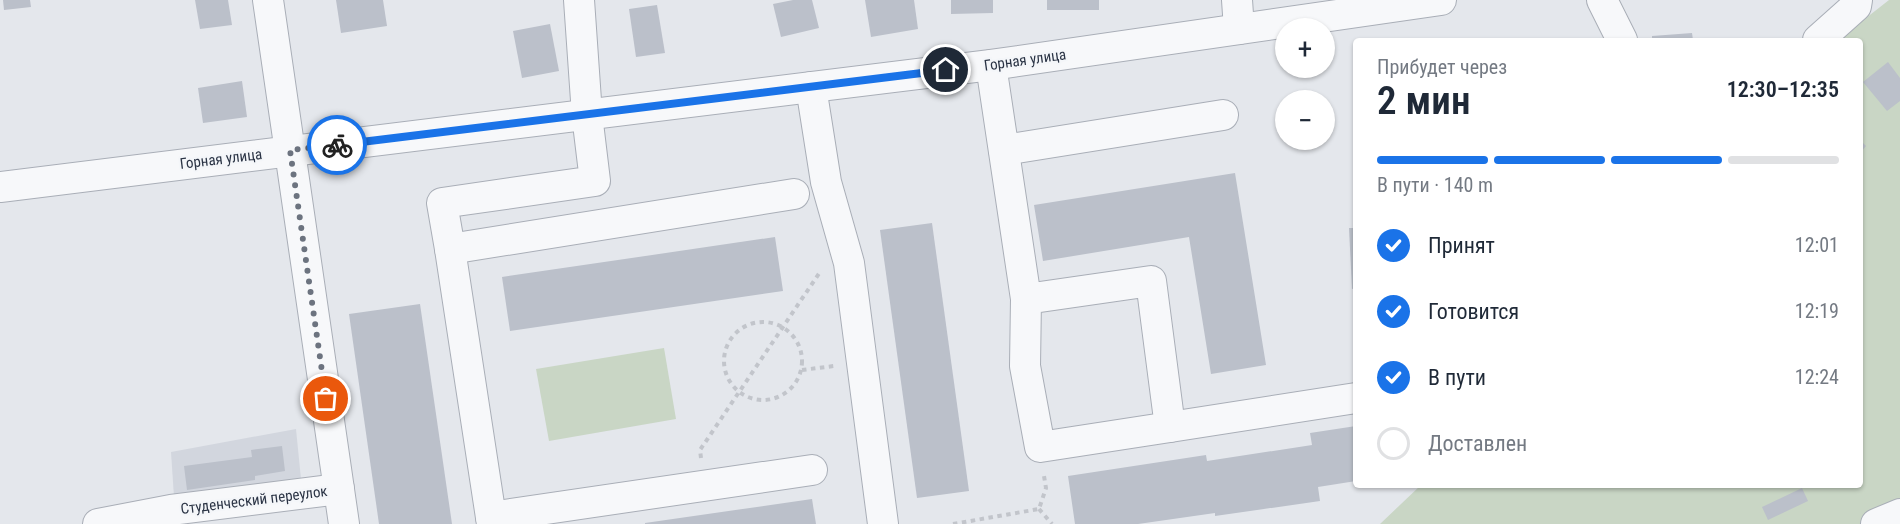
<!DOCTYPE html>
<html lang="ru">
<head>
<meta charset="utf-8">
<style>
  body { margin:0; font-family:"Roboto Condensed",sans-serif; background:#f2f2f3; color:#1f2937; height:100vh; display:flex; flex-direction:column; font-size:22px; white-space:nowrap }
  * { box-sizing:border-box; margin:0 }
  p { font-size:20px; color:#747a83 }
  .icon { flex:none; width:33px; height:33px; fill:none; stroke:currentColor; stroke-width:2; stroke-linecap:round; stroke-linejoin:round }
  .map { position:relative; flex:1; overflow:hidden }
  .panel { position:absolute; left:1353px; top:38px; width:510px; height:450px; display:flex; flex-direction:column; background:#fff; border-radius:6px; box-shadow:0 2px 4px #0004 }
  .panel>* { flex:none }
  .tools { position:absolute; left:1275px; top:18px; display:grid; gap:12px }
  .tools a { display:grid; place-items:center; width:60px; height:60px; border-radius:50%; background:#fff; box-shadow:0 2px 4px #0004; font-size:30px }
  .pin { position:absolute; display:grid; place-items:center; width:51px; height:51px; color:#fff; margin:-26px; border:3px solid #fff; border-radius:50%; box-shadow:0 2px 6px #0007 }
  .courier { position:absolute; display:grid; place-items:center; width:60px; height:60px; margin:-30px; border:4px solid #1a73e8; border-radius:50%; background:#fff; color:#222; box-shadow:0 2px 8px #0007 }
  .head em { font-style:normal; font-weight:600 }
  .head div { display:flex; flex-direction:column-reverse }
  .head { display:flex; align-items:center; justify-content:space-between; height:102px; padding:0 24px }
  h1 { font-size:39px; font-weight:600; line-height:45px }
  .bar { display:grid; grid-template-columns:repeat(4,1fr); gap:9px 6px; align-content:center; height:72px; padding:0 24px }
  .bar i { height:8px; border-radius:4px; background:#e0e1e3 }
  .bar .active { background:#1a73e8 }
  .bar p { grid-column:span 4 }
  ol { padding:0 24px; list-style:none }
  li { display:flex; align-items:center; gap:18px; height:66px }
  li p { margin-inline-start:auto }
  li .icon { padding:6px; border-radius:50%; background:#1a73e8; color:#fff; stroke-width:4 }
  li:last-child { color:#747a83 }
  li i { width:33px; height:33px; border:3px solid #e0e1e3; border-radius:50% }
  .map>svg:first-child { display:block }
</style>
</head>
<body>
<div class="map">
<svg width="1900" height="524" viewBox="0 0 1900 524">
  <rect width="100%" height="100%" fill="#e4e7ec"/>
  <polygon fill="#d2d6de" points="296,429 301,479 174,497 171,452"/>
  <g fill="#c9d6c5">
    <polygon points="1889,0 1900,0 1900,524 1380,524 1421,485 1860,484 1860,40 1838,40"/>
    <polygon points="664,348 676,419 549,441 536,369"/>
  </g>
  <g fill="#bbc0ca">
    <polygon points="3,0 30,0 31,7 4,10"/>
    <polygon points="195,0 228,0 232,25 200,29"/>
    <polygon points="336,0 383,0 387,26 341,33"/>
    <polygon points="793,0 812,0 819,28 781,37 773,4"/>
    <polygon points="865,0 914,0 918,29 871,37"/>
    <polygon points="951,0 993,0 993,13 951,14"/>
    <rect x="1047" y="0" width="52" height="10"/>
    <polygon points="657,5 665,53 636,57 629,9"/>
    <polygon points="550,24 559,71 522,78 513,31"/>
    <polygon points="1692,33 1693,40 1652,40 1652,36"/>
    <polygon points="1888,62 1900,78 1900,101 1887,111 1863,82"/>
    <polygon points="242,81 247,117 203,123 198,88"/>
    <polygon points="1860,140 1866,146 1860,153"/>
    <polygon points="1235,173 1266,365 1211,374 1189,237 1043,261 1034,205"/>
    <polygon points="932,223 969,491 917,498 880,230"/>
    <polygon points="1349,228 1356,228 1356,288 1352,289"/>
    <polygon points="775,237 783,291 510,331 502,277"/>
    <polygon points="420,304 452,524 379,524 349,314"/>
    <polygon points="1356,426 1356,481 1318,487 1320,501 1215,516 1215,513 1138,524 1075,524 1068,476 1206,455 1207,461 1312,445 1310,433"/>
    <polygon points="282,446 285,471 255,476 255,480 187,490 184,466 252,457 251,450"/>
    <polygon points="1802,488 1808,501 1768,520 1762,507"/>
    <polygon points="812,499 816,524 645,524 645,523"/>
  </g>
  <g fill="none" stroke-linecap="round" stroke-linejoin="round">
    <defs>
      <g id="minor">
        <polyline points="268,0 344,524"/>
        <polyline points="579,0 587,115 595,181 442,203 450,249 794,194"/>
        <polyline points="1237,0 1239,29"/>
        <polyline points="1602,0 1622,40"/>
        <polyline points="1818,40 1856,6 1857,0"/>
        <polyline points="991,65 1026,299 1025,366 1040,447 1170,427 1151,281 1026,299"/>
        <polyline points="811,87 826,182 849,263 883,524"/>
        <polyline points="1004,150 1223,115"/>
        <polyline points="0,187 991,65 1441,0"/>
        <polyline points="450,249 492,524"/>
        <polyline points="1170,427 1356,398"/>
        <polyline points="491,517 812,470"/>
        <polyline points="98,524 171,510 339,489"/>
        <polyline points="1876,524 1900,514"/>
      </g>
    </defs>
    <use href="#minor" stroke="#a9aeb7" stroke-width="32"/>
    <g stroke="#c2c5cb" stroke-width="4" stroke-dasharray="4.5 4.5" stroke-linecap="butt">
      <circle cx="763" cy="361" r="39"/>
      <polyline points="802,370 834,366"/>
      <polyline points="701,458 700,450 820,272"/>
      <polyline points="1039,509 1052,524"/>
      <polyline points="953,524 1039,509 1046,488 1044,476"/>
    </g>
    <use href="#minor" stroke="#f7f8fa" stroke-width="30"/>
  </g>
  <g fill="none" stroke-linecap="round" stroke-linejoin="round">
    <polyline stroke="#6c737f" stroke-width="6" stroke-dasharray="0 10.8" points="326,399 290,150 337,145"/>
    <polyline stroke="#1a73e8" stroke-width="8" points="337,145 946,70"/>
  </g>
  <g text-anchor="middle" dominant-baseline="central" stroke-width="4.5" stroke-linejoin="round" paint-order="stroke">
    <g font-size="15" fill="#2b3445" stroke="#f4f6f9">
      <text transform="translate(1025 60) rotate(-8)">Горная улица</text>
      <text transform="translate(221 159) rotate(-7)">Горная улица</text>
      <text transform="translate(254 500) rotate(-7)">Студенческий переулок</text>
    </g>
  </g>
</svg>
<div class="tools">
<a>+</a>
<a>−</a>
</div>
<div class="pin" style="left:326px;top:399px;background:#ea580c"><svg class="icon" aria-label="bag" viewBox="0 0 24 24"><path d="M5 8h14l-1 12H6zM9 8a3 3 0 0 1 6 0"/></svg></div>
<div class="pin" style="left:946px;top:70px;background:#1f2937"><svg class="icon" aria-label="home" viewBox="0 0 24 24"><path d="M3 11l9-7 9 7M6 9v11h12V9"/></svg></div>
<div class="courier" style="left:337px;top:145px"><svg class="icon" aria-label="bike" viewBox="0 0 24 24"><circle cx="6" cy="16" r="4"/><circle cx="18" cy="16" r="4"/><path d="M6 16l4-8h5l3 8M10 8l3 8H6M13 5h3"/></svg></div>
<section class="panel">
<div class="head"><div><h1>2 мин</h1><p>Прибудет через</p></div><em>12:30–12:35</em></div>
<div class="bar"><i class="active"></i><i class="active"></i><i class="active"></i><i></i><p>В пути · 140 m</p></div>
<ol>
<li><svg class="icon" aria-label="check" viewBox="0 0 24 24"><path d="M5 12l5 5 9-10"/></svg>Принят<p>12:01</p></li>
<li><svg class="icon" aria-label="check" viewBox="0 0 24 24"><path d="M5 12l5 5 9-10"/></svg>Готовится<p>12:19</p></li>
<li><svg class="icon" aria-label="check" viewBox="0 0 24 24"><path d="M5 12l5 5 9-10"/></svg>В пути<p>12:24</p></li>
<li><i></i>Доставлен</li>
</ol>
</section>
</div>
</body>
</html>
